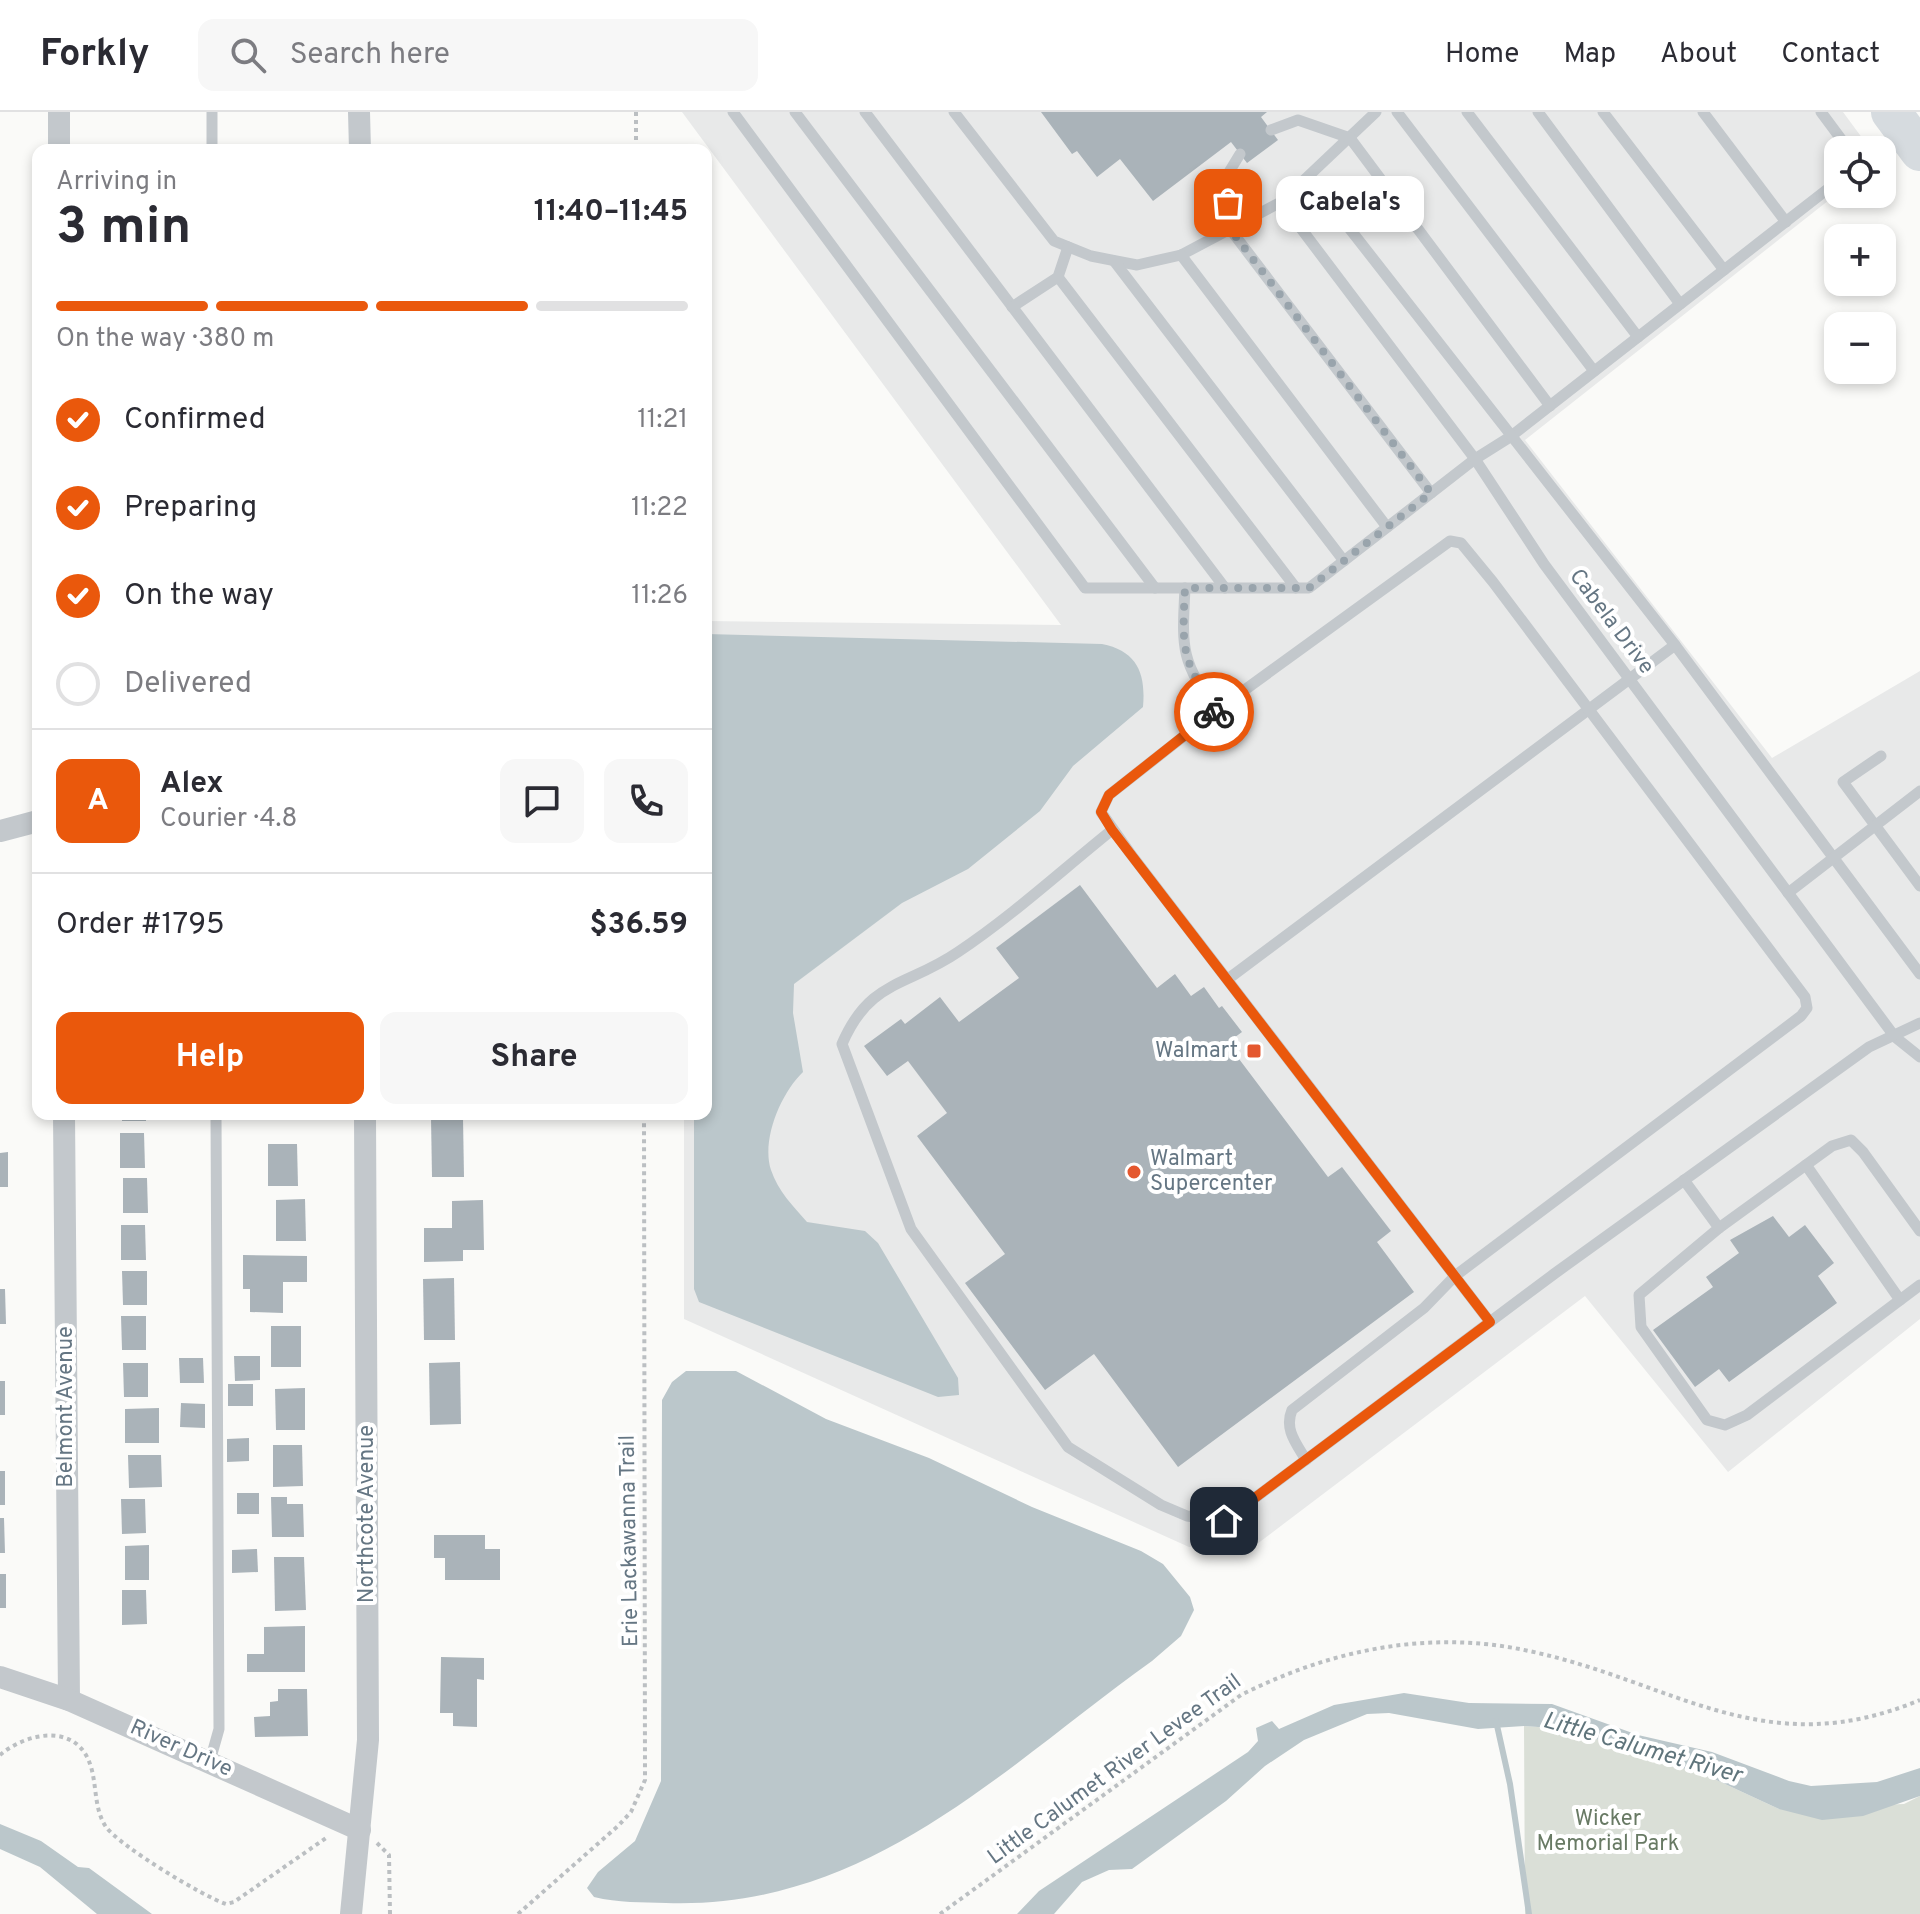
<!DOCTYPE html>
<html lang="en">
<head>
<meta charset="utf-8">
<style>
  body { margin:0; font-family:Overpass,sans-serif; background:#f7f7f7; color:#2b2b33; height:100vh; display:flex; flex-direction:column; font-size:30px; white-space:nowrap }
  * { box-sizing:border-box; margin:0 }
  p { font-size:26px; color:#7c7c81 }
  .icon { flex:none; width:44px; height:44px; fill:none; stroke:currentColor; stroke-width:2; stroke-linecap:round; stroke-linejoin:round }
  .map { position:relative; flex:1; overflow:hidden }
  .details { position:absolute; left:32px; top:32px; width:680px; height:976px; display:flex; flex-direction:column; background:#fff; border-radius:16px; box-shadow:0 4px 12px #0003 }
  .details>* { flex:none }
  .tools { position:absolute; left:1824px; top:24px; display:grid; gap:16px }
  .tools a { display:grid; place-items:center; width:72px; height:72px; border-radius:16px; background:#fff; box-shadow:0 4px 12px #0003; font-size:40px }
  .pin { position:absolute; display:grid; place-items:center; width:68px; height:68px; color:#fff; margin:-34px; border-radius:16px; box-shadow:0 4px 12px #0006 }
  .courier { position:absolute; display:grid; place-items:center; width:80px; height:80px; margin:-40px; border:6px solid #ea580c; border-radius:50%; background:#fff; color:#222; box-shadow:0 2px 10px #0007 }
  .bubble { position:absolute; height:56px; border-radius:16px; background:#fff; box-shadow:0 4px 12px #0003; font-size:26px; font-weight:700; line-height:56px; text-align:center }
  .headline em { font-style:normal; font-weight:700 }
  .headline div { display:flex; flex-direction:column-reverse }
  .headline { display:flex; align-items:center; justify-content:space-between; height:136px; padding:0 24px }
  h1 { font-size:52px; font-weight:700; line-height:60px }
  .bar { display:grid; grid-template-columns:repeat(4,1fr); gap:12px 8px; align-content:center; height:96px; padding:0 24px }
  .bar i { height:10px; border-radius:6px; background:#e1e1e2 }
  .bar .selected { background:#ea580c }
  .bar p { grid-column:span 4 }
  .line { display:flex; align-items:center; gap:20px; padding:0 24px; border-top:2px solid #e1e1e2 }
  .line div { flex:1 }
  .round { display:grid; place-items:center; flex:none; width:84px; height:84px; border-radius:16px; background:#f7f7f7 }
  ol { padding:0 24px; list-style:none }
  li { display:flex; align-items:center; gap:24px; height:88px }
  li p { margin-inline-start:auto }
  li .icon { padding:8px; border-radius:50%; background:#ea580c; color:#fff; stroke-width:4 }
  li:last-child { color:#7c7c81 }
  li i { width:44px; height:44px; border:4px solid #e1e1e2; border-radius:50% }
  .button { display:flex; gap:16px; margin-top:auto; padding:16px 24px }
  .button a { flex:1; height:92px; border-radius:16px; background:#ea580c; color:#fff; font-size:32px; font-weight:700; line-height:92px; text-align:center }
  .button a+a { background:#f7f7f7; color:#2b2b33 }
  header { display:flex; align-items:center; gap:48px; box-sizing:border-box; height:112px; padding:0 40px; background:#fff; border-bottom:2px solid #e1e1e2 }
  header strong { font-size:38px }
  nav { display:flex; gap:44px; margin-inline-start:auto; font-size:28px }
  .search { width:560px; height:72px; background:#f7f7f7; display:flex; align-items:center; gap:20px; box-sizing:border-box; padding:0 28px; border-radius:16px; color:#7c7c81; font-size:30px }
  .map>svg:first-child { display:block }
</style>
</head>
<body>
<header>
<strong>Forkly</strong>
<div class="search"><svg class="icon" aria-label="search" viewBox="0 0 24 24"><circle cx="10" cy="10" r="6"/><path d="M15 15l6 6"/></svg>Search here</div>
<nav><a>Home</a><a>Map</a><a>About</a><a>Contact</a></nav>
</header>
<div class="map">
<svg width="1920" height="1802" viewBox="0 0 1920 1802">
  <rect width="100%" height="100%" fill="#fafaf8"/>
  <polygon fill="#e8e9e9" points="682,0 1843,0 1871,38 1838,38 1838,81 1525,328 1772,646 1920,559 1920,1207 1728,1360 1585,1184 1257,1432 1189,1435 684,1207 684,1002 706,1002 706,509 1061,513"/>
  <polygon fill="#dadfd7" points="1524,1614 1566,1617 1712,1666 1779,1697 1904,1692 1920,1684 1920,1802 1525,1802"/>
  <g fill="#bbc7cb">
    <path d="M706,522L1102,532C1137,539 1146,561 1143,595L1073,654L1040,699L968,757L902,791L794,872L793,901L803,960C781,981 761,1028 771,1058C778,1079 793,1094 807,1110L865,1119L878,1131L958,1266L959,1283L938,1285L699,1190L694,1177V1002H706Z"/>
    <path d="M686,1259H736L826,1307L929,1346L1032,1395L1141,1439L1163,1452L1190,1485L1194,1498L1181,1524L1152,1549C1000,1658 867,1798 666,1791C642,1790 618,1791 594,1785L587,1776L598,1760L635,1729L661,1669L662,1288L672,1270Z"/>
    <polygon points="1404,1581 1469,1591 1552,1592 1638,1623 1712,1640 1789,1669 1811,1674 1877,1670 1920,1656 1920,1684 1863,1704 1822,1708 1779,1697 1712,1666 1566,1617 1524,1614 1478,1617 1389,1601 1367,1602 1304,1628 1265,1654 1226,1689 1132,1757 1109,1758 1082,1770 1054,1802 1017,1802 1039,1779 1248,1640 1258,1629 1256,1616 1272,1609 1279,1617 1334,1593"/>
    <polygon points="0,1712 41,1729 78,1755 89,1756 152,1802 97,1802 40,1755 0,1737"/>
  </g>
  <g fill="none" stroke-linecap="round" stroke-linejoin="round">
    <polyline stroke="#bbc7cb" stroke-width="6" points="1496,1609 1510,1672 1529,1802"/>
  </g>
  <g fill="#aab3b9">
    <polygon points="1041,0 1267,0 1261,5 1278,28 1247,51 1231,30 1153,89 1120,47 1097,65 1077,39 1072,42"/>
    <polygon points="1080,773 1157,876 1175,862 1191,884 1204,875 1219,896 1222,894 1242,920 1227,931 1328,1065 1342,1055 1391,1119 1377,1130 1414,1180 1178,1355 1094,1242 1045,1278 965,1171 1005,1142 917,1024 947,1001 908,949 887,964 864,934 901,907 905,912 940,885 959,910 1019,866 996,836"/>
    <rect x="122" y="1002" width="24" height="7"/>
    <polygon points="431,1006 463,1006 464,1065 432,1065"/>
    <polygon points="120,1021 144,1021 145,1056 120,1056"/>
    <polygon points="268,1032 297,1032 298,1074 268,1074"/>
    <polygon points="8,1040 8,1075 0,1075 0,1041"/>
    <polygon points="123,1066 147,1066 148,1101 123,1101"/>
    <polygon points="305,1087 306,1129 276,1129 276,1088"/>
    <polygon points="483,1088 484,1138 463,1138 463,1149 424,1150 424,1116 452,1116 452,1089"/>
    <polygon points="1773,1104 1789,1125 1805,1113 1834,1151 1818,1164 1837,1191 1729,1270 1719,1257 1695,1275 1653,1218 1713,1175 1706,1165 1739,1141 1730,1128"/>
    <polygon points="121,1113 145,1113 146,1148 121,1148"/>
    <polygon points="243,1143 307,1144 307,1170 283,1170 283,1201 250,1200 250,1177 243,1177"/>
    <polygon points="122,1159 147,1159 147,1193 123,1193"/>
    <polygon points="454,1166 455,1228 424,1228 423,1167"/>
    <polygon points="0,1177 5,1177 6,1212 0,1212"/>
    <polygon points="121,1204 146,1204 146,1238 122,1238"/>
    <rect x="271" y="1214" width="30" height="41"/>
    <polygon points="234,1244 260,1244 260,1268 235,1269"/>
    <polygon points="179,1246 203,1246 204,1271 180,1271"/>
    <polygon points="460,1250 461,1312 430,1313 429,1251"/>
    <polygon points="123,1251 148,1251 148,1285 124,1285"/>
    <rect x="0" y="1269" width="5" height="34"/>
    <rect x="228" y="1272" width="25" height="22"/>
    <polygon points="305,1276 305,1318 276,1318 275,1277"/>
    <polygon points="181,1291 205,1292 205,1316 180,1315"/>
    <polygon points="159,1296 159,1331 125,1331 125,1297"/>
    <polygon points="249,1326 249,1349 227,1350 227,1327"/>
    <polygon points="273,1333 302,1333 303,1374 273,1375"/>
    <polygon points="128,1343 161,1343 162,1375 129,1376"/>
    <rect x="0" y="1359" width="5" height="34"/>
    <rect x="237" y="1381" width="22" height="21"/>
    <polygon points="271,1385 287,1385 287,1392 303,1392 304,1425 272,1425"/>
    <polygon points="121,1387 145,1387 146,1421 122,1422"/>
    <polygon points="0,1406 4,1406 5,1441 0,1441"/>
    <polygon points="434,1423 485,1423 485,1437 500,1437 500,1468 445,1468 445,1446 434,1446"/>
    <polygon points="149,1433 149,1468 125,1468 125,1434"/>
    <polygon points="257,1437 258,1460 232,1461 232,1438"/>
    <polygon points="274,1445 304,1445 306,1498 275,1499"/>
    <rect x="0" y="1462" width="6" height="34"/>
    <polygon points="122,1478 146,1478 147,1512 122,1513"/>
    <polygon points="305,1514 305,1560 247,1560 247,1542 264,1542 264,1515"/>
    <polygon points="441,1545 484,1546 484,1568 477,1567 477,1615 453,1614 453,1601 440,1601"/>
    <polygon points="278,1577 307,1577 308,1624 255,1625 254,1605 270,1604 270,1590 278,1589"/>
  </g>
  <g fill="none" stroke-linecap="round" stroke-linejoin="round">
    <g stroke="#bbbfc2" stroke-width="4" stroke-dasharray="4 4" stroke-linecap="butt">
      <polyline points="636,0 636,38"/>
      <path d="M0,1643C27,1620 78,1610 91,1655C97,1675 94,1697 106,1715C120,1734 202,1784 226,1792L234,1790L326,1726"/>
      <polyline points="377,1731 389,1743 390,1802"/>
      <polyline points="518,1802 618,1714 631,1700 645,1668 644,1002"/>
      <path d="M940,1802L1241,1583C1330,1538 1429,1517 1529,1539C1675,1570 1764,1653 1920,1588"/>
    </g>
    <g stroke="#c3c8cc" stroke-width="11">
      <polyline points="212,0 212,38"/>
      <polyline points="733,0 1085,476 1309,476 1475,347 1510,325 1838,69"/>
      <polyline points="795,0 1155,476"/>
      <polyline points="865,0 1225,476"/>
      <polyline points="954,0 1054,129 1091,144 1137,153 1181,143 1281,90 1376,0"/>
      <polyline points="1397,0 1594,259"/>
      <polyline points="1467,0 1638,225"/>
      <polyline points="1538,0 1680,192"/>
      <polyline points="1603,0 1724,158"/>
      <polyline points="1703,0 1786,110"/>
      <polyline points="1821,0 1844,31 1844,38"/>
      <polyline points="1271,18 1298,8 1350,26 1550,294"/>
      <polyline points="1240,42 1226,65 1230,117 1431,381"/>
      <polyline points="1310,66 1675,533 1920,862"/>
      <polyline points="1281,90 1475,347 1544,452 1895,925 1920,945"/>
      <polyline points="1181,143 1387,415"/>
      <polyline points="1114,149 1344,449"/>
      <polyline points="1058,165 1296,476"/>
      <polyline points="1012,195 1058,165 1068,135"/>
      <path d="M1185,476C1182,536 1180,549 1217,598"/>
      <polyline points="1881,644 1843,670 1920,774"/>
      <path d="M1112,718C1061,759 1012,804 958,840C907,875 870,867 842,932L911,1117L1068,1335L1161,1393L1187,1404L1224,1409L1554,1162L1869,935L1920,911"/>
      <polyline points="1788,781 1920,679"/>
      <polyline points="1228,867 1675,533"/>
      <polyline points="1806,1053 1900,1188"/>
      <polyline points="1684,1068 1719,1116 1639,1183 1641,1215 1707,1308 1725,1313 1747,1303 1920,1173"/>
      <polyline points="1719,1116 1832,1034 1851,1028 1863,1040 1920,1119"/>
      <path d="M1306,1348C1296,1331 1284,1317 1292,1298L1424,1196L1455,1164L1801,904L1807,896L1805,885L1493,470L1461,431L1450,429L1217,598L1109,683L1101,700L1130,741C1251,897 1370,1054 1490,1210"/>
      <polyline points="210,1649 219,1617 216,1002"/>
    </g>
    <g stroke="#c3c8cc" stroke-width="22">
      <polyline points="59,0 59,38"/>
      <polyline points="359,0 360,38"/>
      <polyline points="0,719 38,709"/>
      <polyline points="64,1002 69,1588"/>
      <polyline points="0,1565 69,1588 360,1718"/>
      <polyline points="351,1802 368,1628 365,1002"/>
    </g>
    <polyline stroke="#d6dbdf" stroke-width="40" points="1891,0 1920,39"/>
  </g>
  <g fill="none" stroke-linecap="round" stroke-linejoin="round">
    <path stroke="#99a4ac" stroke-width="8" stroke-dasharray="0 14.4" d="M1214,600L1217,598C1181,550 1182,535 1185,476H1309L1431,381L1230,117L1228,91"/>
    <polyline stroke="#ea580c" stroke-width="10" points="1214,600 1109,683 1101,700 1112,718 1490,1210 1224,1409"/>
  </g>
  <g fill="#e4572e" stroke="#fff" stroke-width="3">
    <rect x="1246" y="931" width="16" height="16" rx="4"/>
    <circle cx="1134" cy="1060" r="8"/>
  </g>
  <g text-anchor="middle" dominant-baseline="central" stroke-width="8" stroke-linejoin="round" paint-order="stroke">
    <g font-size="22" fill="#657683" stroke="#fff">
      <text transform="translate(1611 510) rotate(53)">Cabela Drive</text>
      <text transform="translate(66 1295) rotate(-90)">Belmont Avenue</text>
      <text transform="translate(367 1402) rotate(-90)">Northcote Avenue</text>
      <text transform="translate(630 1429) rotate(-91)">Erie Lackawanna Trail</text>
      <text transform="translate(181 1637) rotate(24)">River Drive</text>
      <text transform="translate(1115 1658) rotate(-36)">Little Calumet River Levee Trail</text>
    </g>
    <g font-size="22" fill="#657683" stroke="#fff" text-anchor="end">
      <text x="1238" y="939">Walmart</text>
      <text x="1150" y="1047" text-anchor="start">Walmart<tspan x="1150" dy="25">Supercenter</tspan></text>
    </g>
    <g font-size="22" fill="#687a64" stroke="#fff">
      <text x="1608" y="1707">Wicker<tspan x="1608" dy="25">Memorial Park</tspan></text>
    </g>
    <g font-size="24" font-style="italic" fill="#60757c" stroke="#fff">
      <text transform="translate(1642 1637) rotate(16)">Little Calumet River</text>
    </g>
  </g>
</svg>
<div class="tools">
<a><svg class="icon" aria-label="locate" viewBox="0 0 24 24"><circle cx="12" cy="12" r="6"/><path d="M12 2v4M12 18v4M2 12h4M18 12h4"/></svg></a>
<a>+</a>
<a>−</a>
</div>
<div class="pin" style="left:1228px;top:91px;background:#ea580c"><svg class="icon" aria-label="bag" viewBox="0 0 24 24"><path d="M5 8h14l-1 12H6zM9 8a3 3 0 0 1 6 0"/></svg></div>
<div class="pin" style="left:1224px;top:1409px;background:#1f2937"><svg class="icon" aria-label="home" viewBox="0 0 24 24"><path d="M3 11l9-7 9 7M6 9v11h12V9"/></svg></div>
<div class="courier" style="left:1214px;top:600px"><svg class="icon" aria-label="bike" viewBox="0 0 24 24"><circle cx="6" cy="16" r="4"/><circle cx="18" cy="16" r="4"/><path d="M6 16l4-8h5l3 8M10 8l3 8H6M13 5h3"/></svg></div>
<div class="bubble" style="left:1276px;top:64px;width:148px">Cabela's</div>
<section class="details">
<div class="headline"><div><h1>3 min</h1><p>Arriving in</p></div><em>11:40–11:45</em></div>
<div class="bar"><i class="selected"></i><i class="selected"></i><i class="selected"></i><i></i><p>On the way · 380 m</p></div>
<ol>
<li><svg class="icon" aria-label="check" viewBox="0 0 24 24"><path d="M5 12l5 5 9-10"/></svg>Confirmed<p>11:21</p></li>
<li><svg class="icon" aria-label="check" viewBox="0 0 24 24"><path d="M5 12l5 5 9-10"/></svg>Preparing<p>11:22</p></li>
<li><svg class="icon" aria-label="check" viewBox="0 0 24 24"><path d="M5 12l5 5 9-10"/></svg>On the way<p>11:26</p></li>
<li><i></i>Delivered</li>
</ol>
<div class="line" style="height:144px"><b class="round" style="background:#ea580c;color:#fff">A</b><div><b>Alex</b><p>Courier · 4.8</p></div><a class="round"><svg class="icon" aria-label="chat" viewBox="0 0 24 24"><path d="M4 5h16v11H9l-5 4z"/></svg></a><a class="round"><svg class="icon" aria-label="phone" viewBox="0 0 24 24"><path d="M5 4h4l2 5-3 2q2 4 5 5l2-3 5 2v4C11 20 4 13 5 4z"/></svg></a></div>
<div class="line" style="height:104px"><div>Order #1795</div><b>$36.59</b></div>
<div class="button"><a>Help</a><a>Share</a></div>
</section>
</div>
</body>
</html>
